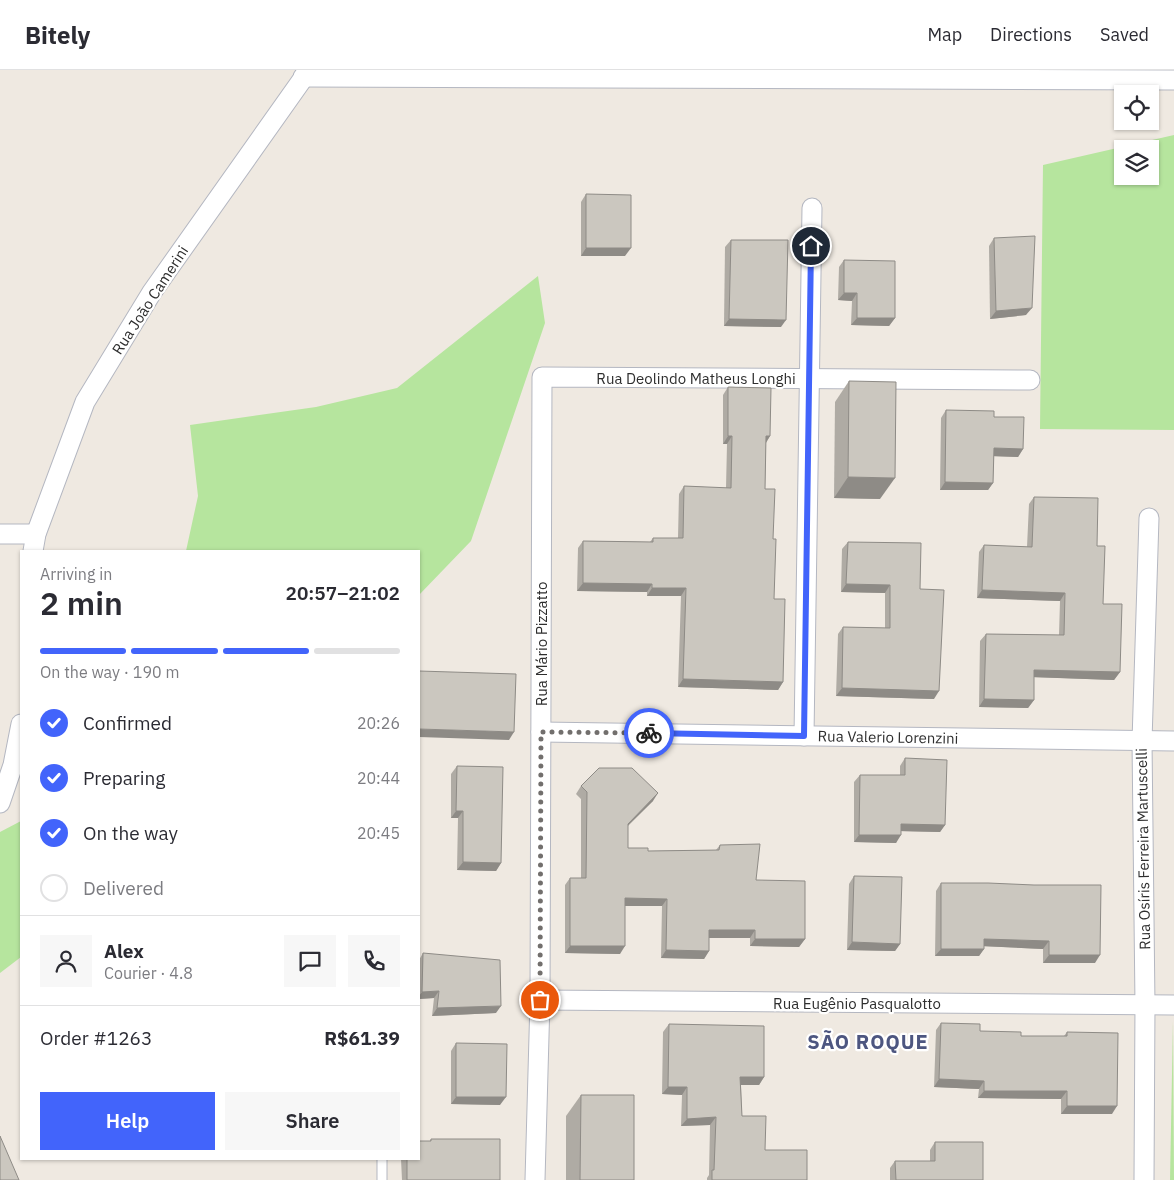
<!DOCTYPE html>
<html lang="en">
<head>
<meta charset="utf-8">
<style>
  body { margin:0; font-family:"IBM Plex Sans",sans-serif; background:#f7f7f7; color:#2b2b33; height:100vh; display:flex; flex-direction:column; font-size:19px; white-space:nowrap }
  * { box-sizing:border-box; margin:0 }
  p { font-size:16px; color:#7c7c81 }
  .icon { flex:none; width:28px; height:28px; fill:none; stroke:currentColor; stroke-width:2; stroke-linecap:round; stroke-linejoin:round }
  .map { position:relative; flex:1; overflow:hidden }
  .side { position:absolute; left:20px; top:480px; width:400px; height:610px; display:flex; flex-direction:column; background:#fff; border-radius:0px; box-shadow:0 1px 4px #0004 }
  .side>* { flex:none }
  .buttons { position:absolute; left:1114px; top:15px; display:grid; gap:10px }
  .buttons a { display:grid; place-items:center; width:45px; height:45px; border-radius:0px; background:#fff; box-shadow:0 1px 4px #0004; font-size:25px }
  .pin { position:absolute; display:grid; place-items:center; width:42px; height:42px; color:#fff; margin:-21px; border:2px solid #fff; border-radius:50%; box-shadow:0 1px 5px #0007 }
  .courier { position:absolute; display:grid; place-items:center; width:50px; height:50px; margin:-25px; border:4px solid #4264fb; border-radius:50%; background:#fff; color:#222; box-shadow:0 1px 6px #0007 }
  .head em { font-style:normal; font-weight:600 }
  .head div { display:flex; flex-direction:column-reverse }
  .head { display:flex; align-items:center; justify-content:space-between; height:85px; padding:0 20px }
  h1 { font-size:32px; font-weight:600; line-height:38px }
  .bar { display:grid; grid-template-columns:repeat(4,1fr); gap:8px 5px; align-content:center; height:60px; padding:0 20px }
  .bar i { height:6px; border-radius:4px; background:#e1e1e2 }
  .bar .on { background:#4264fb }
  .bar p { grid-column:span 4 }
  .line { display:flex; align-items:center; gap:12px; padding:0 20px; border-top:1px solid #e1e1e2 }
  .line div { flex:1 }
  .round { display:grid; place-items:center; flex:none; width:52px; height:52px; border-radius:0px; background:#f7f7f7 }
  ol { padding:0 20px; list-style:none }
  li { display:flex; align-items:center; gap:15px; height:55px }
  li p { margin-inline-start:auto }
  li .icon { padding:5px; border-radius:50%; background:#4264fb; color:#fff; stroke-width:4 }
  li:last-child { color:#7c7c81 }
  li i { width:28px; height:28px; border:2px solid #e1e1e2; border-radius:50% }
  .cta { display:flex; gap:10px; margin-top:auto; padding:10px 20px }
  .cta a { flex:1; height:58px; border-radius:0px; background:#4264fb; color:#fff; font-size:20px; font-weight:600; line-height:58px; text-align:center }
  .cta a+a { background:#f7f7f7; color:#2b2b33 }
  header { display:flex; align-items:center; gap:30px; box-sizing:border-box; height:70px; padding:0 25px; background:#fff; border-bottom:1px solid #e1e1e2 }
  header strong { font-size:24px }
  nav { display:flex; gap:28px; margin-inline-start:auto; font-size:18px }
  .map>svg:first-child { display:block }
</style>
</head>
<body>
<header>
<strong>Bitely</strong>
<nav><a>Map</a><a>Directions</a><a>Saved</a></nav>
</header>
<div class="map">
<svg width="1174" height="1110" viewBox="0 0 1174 1110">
  <rect width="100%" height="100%" fill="#efe9e1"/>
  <g fill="#b6e59e" fill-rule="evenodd">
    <path d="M1174,65V360L1040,359L1043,95ZM1122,79H1150V106H1122Z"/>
    <polygon points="538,206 545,253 471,471 419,525 419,481 186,481 198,426 190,355 316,337 397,318"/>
    <polygon points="21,751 21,887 0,903 0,762"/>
    <polygon points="1173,951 1174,1110 1170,1110"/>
  </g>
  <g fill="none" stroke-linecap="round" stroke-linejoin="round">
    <defs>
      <polyline id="lane" points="382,1110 382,1089"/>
      <g id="street">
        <polyline points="303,7 1174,10"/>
        <polyline points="0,464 36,464"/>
        <polyline points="33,481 36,464 85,332 152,222 309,0"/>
        <polyline points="541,662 1174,671"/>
        <polyline points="804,666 812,138"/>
        <polyline points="0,733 13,695 21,654"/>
        <polyline points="540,930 1174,935"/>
        <polyline points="535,1110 540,930 542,307 1030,310"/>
        <polyline points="1144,1110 1145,935 1142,671 1149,448"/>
      </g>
    </defs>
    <use href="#lane" stroke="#b4b7c1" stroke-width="11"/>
    <use href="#street" stroke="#b4b7c1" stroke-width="21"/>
    <use href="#lane" stroke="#fff" stroke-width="9"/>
    <use href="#street" stroke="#fff" stroke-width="19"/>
  </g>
  <g fill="#afaba4">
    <polygon points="586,124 625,186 581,186 581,132"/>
    <polygon points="994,168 1026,245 990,249 989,176"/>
    <polygon points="731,170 781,257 724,256 725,177"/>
    <polygon points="844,190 895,248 889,256 851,255 852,231 838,230 839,197"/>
    <polygon points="849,311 880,429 834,428 835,332"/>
    <polygon points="728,317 770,366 766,373 765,419 773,469 774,529 783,612 778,620 678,617 681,526 647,526 647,522 577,521 578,478 583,471 650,472 653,468 678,468 679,424 684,416 726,418 727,374 723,374 723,325"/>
    <polygon points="946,340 1023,379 1018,387 994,386 993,413 988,420 940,420 941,348"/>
    <polygon points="1034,427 1097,476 1103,534 1120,602 1114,610 1034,607 1034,630 1028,638 979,637 980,571 986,564 1059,565 1060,531 977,528 979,482 984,475 1027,477 1029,434"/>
    <polygon points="848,472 920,519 934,629 836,626 838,564 843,557 885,558 885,523 841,522 842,479"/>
    <polygon points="905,688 945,755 940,762 901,761 896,773 854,772 854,712 860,705 900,705 900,696"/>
    <polygon points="457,696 501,793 496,801 457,800 458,748 451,748 451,704"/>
    <polygon points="581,716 653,731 628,756 628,778 648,781 716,780 720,775 756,810 805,869 799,877 750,876 750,868 709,868 709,881 704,889 661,888 662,836 625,836 620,884 565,883 565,815 570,808 581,808 581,729 576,724"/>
    <polygon points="854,806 900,874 895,881 847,880 849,814"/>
    <polygon points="941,813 1095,893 1043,893 1043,879 984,876 984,879 979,886 935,886 936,821"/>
    <polygon points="423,883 496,943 432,946 434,928 419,929 419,890"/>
    <polygon points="941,953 980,961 1021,966 1064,966 1067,962 1112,1044 1061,1044 1061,1029 978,1028 979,1019 934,1017 936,960"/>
    <polygon points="669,954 764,1007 759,1015 741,1015 742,1046 765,1080 807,1110 707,1110 707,1108 709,1105 710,1055 681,1056 682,1025 662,1024 663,962"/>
    <polygon points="456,973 500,1035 451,1034 451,981"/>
    <polygon points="581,1025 634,1110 566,1110 566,1046"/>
    <polygon points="431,1069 500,1110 402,1110 401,1089 419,1089"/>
    <polygon points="935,1072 983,1110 890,1110 890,1098 895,1091 930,1091 930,1080"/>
  </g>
  <g fill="#8e8b86">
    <polygon points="586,178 631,178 625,186 581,186"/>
    <polygon points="844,223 857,223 852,231 838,230"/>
    <polygon points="1032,238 1026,245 990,249 996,241"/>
    <polygon points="857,248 895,248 889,256 851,255"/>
    <polygon points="729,249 786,250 781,257 724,256"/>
    <polygon points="728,366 732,366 727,374 723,374"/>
    <polygon points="766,366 770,366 765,374"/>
    <polygon points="994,378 1023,379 1018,387 988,386"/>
    <polygon points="848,407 895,408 880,429 834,428"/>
    <polygon points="945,412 993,413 988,420 940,420"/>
    <polygon points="583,513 652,514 647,522 577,521"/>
    <polygon points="846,514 890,515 885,523 841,522"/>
    <polygon points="652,518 686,518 681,526 647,526"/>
    <polygon points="982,520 1065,523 1060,531 977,528"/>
    <polygon points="1034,600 1120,602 1114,610 1029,607"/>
    <polygon points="683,609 783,612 778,620 678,617"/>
    <polygon points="842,618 939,621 934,629 836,626"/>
    <polygon points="984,629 1034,630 1028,638 979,637"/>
    <polygon points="419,659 514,662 509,670 419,667"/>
    <polygon points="658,723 653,731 622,761 628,754"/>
    <polygon points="456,741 463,741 458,748 451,748"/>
    <polygon points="901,754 945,755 940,762 896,761"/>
    <polygon points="859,765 901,765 896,773 854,772"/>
    <polygon points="463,792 501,793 496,801 457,800"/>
    <polygon points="625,828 667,829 662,836 620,836"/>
    <polygon points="709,860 755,860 750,868 704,868"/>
    <polygon points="755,869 805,869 799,877 750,876"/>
    <polygon points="984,869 1049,871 1043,879 979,876"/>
    <polygon points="852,872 900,874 895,881 847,880"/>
    <polygon points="570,876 625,876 620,884 565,883"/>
    <polygon points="941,879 984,879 979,886 935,886"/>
    <polygon points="666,880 709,881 704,889 661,888"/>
    <polygon points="1049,885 1100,885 1095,893 1043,893"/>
    <polygon points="439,921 434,928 419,929 419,926 422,922"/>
    <polygon points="501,936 496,943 432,946 437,938"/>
    <polygon points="740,1007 764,1007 759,1015 735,1015"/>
    <polygon points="939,1009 984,1011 979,1019 934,1017"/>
    <polygon points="668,1017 687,1017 682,1025 662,1024"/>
    <polygon points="984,1021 1067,1021 1061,1029 978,1028"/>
    <polygon points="456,1027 506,1027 500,1035 451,1034"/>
    <polygon points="1067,1036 1117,1036 1112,1044 1061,1044"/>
    <polygon points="716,1047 710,1055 681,1056 687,1049"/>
  </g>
  <g fill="#cbc7bf" stroke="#8e8b86">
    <polygon points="586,124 631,125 631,178 586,178"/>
    <polygon points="1035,166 1032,238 996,241 994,168"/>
    <polygon points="731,170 788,170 786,250 729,249"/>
    <polygon points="844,190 895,191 895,248 857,248 857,223 844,223"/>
    <polygon points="849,311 896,312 895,408 848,407"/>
    <polygon points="728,317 771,318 770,366 766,366 765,419 775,419 773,469 776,469 774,529 785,529 783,612 683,609 686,518 652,518 652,514 583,513 583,471 653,472 653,468 683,468 684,416 731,418 732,366 728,366"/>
    <polygon points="946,340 994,341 994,347 1024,347 1023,379 994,378 993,413 945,412"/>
    <polygon points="1034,427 1098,428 1097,476 1105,476 1103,534 1122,534 1120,602 1034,600 1034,630 984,629 986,564 1064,565 1065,523 982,520 984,475 1032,477"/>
    <polygon points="848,472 921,473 920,519 944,520 939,621 842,618 843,557 890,558 890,515 846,514"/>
    <polygon points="419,601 516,604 514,662 419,659"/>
    <polygon points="905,688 947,690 945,755 901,754 901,765 859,765 860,705 905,705"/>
    <polygon points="457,696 503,697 501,793 463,792 463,741 456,741"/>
    <polygon points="599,698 632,698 658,723 628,754 628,778 648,778 648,781 719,780 720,775 760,774 756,810 805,811 805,869 755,869 755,860 709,860 709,881 666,880 667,829 625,828 625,876 570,876 570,808 586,808 587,722 581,716"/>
    <polygon points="854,806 902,807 900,874 852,872"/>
    <polygon points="941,813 988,813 1034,815 1101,815 1100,885 1049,885 1049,871 984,869 984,879 941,879"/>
    <polygon points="423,883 500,890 501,936 437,938 439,921 422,922"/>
    <polygon points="941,953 980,954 980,961 1021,962 1021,966 1067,966 1067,962 1118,963 1117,1036 1067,1036 1067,1021 984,1021 984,1011 939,1009"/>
    <polygon points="669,954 764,956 764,1007 740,1007 742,1046 766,1046 765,1080 807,1080 807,1110 712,1110 712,1100 714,1100 716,1047 687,1049 687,1017 668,1017"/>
    <polygon points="456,973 507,974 506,1027 456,1027"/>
    <polygon points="581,1025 634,1025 634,1110 580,1110"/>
    <polygon points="0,1066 19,1110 0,1110"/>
    <polygon points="431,1069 500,1069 500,1110 407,1110 407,1089 419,1089 419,1071 431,1071"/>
    <polygon points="935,1072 983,1072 983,1110 896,1110 895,1091 935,1091"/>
  </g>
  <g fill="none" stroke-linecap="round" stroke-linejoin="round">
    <polyline stroke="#726f6d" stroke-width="5" stroke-dasharray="0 9" points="540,930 541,662 649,663"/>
    <polyline stroke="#4264fb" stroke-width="6" points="649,663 804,666 811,176"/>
  </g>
  <g text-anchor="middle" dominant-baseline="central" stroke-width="4.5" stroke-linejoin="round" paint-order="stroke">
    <g font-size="15" fill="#2e2e2e" stroke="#fff">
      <text transform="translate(150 230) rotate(-57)">Rua João Camerini</text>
      <text x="696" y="308">Rua Deolindo Matheus Longhi</text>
      <text transform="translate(541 574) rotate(-90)">Rua Mário Pizzatto</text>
      <text transform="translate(888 667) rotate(1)">Rua Valerio Lorenzini</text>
      <text transform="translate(1143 779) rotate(-91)">Rua Osíris Ferreira Martuscelli</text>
      <text x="857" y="933">Rua Eugênio Pasqualotto</text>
    </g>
    <g font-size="20" font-weight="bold" letter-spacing="1" fill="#4d5680" stroke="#fff">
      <text x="868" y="971">SÃO ROQUE</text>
    </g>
  </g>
</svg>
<div class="buttons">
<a><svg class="icon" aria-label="locate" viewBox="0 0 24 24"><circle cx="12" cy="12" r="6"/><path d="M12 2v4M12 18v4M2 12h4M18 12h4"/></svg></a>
<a><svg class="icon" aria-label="layers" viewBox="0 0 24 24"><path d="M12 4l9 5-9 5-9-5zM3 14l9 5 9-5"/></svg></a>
</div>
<div class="pin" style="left:540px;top:930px;background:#ea580c"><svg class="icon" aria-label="bag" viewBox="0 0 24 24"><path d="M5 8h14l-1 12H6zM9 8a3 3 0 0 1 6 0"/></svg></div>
<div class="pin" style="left:811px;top:176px;background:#1f2937"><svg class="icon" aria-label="home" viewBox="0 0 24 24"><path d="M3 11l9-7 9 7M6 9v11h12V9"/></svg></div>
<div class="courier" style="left:649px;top:663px"><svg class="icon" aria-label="bike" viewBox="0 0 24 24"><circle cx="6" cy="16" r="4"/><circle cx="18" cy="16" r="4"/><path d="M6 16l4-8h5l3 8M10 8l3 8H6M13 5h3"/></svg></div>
<section class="side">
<div class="head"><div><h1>2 min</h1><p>Arriving in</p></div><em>20:57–21:02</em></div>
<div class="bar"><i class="on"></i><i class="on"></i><i class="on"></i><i></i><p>On the way · 190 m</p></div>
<ol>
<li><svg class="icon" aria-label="check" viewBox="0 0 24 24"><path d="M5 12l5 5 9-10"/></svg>Confirmed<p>20:26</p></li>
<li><svg class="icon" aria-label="check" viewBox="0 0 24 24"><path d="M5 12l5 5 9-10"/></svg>Preparing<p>20:44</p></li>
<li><svg class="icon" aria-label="check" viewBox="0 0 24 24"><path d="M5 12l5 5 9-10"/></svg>On the way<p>20:45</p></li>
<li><i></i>Delivered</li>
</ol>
<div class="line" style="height:90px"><a class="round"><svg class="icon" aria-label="person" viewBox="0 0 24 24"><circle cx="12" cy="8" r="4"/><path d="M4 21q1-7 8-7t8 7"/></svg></a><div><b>Alex</b><p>Courier · 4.8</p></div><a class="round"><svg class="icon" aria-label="chat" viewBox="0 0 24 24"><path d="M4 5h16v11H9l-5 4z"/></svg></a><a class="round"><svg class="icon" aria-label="phone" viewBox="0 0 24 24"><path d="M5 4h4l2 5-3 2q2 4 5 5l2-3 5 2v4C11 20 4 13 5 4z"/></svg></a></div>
<div class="line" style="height:65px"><div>Order #1263</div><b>R$61.39</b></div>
<div class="cta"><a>Help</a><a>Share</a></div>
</section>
</div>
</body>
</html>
